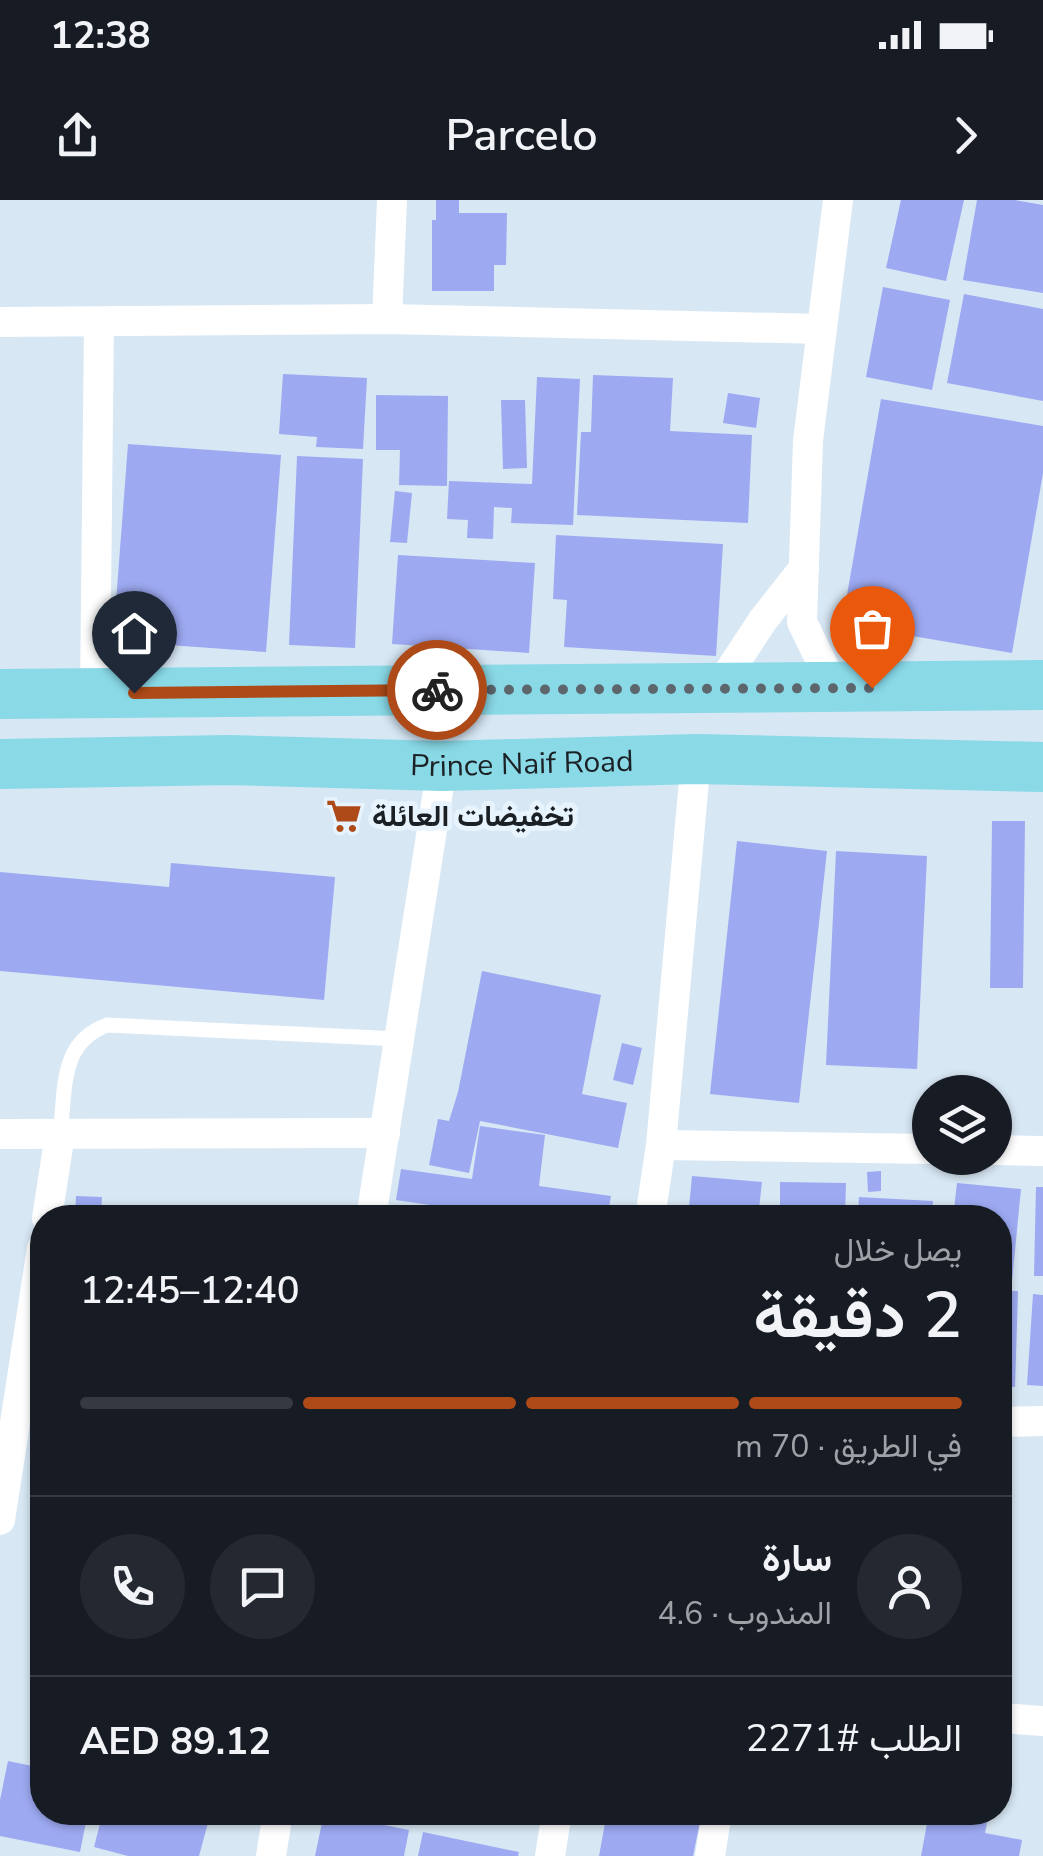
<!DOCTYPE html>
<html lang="ar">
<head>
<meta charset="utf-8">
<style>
  body { margin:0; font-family:"Nunito Sans",Vazirmatn,sans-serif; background:#242831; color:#f1f3f6; direction:rtl; height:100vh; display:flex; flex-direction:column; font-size:38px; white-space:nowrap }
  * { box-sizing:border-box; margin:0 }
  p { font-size:32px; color:#9ea1a6 }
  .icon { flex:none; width:55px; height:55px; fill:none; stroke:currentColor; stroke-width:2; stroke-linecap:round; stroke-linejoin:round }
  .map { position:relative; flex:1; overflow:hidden; direction:ltr }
  .panel { position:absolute; left:30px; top:1005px; width:982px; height:620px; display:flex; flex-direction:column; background:#171b24; border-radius:40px; box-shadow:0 2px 8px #0004; direction:rtl }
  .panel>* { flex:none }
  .fabs { position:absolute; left:912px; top:875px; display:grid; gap:20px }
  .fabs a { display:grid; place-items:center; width:100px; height:100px; border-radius:50%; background:#171b24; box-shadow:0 2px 8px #0004; font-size:50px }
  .pin { position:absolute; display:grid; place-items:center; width:85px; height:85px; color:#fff; margin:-102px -42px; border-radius:50% 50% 50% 0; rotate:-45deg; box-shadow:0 0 10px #0007 }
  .pin .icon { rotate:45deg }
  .courier { position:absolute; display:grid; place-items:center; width:100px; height:100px; margin:-50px; border:8px solid #ae4a17; border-radius:50%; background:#fff; color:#222; box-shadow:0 2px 12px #0007 }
  .headline em { font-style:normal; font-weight:600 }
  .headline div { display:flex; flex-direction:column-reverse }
  .headline { display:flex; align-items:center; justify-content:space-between; height:170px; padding:0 50px }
  h1 { font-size:65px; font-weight:600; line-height:75px }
  .bar { display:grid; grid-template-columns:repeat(4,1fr); gap:15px 10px; align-content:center; height:120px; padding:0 50px }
  .bar i { height:12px; border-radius:8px; background:#363941 }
  .bar .current { background:#ae4a17 }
  .bar p { grid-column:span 4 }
  .line { display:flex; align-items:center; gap:25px; padding:0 50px; border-top:2px solid #363941 }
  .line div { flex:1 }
  .round { display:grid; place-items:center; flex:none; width:105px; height:105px; border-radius:52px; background:#242831 }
  .status { display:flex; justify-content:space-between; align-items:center; height:70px; padding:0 50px; background:#171b24; direction:ltr }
  .status svg { height:28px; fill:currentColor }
  header { display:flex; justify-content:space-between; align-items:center; height:130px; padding:0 50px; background:#171b24; font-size:45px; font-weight:600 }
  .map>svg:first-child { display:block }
</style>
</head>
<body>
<div class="status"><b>12:38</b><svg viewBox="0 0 49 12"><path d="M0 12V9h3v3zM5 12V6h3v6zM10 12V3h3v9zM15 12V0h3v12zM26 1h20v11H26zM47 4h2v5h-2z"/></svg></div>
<header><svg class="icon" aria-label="forward" viewBox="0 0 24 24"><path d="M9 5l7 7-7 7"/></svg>Parcelo<svg class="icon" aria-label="share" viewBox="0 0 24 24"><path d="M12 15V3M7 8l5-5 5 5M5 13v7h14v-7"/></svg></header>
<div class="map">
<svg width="1043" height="1656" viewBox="0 0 1043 1656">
  <rect width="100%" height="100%" fill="#d7e7f4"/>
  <g fill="#9daaf2">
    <polygon points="436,0 459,0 459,13 507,13 506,65 494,65 494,91 432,91 432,20 436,20"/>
    <polygon points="901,0 964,0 946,81 886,68"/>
    <polygon points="977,0 1015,0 1043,5 1043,93 963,80"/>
    <polygon points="883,87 950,100 932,190 866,177"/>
    <polygon points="964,94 1043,109 1043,201 947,183"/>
    <polygon points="283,174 367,178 363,249 316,247 317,237 279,234"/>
    <polygon points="593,175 673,178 670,231 752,235 748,323 577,315 581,232 591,232"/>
    <polygon points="537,177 580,179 573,325 511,323 512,308 494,307 493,339 467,338 468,320 447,319 449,281 532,284"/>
    <polygon points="728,193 760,198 756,228 723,223"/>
    <polygon points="376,195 448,196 447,286 399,285 400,250 376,250"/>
    <polygon points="881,199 1043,226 1043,273 1012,453 842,424"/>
    <polygon points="501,200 525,200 527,268 503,269"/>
    <polygon points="128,244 281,255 266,452 113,441"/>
    <polygon points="297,256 363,259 355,448 289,445"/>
    <polygon points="395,291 412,293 407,343 390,342"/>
    <polygon points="556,335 723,344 716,456 564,447 567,400 553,399"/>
    <polygon points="398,355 535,363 529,453 392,444"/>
    <polygon points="992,621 1025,621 1023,788 990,788"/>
    <polygon points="737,641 827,651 799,903 710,894"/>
    <polygon points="836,651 927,656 917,869 826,865"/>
    <polygon points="171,663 335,677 324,800 0,771 0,672 169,687"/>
    <polygon points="482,771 601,795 582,894 627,903 618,948 480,921 469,973 429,965 438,919 449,921 458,892"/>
    <polygon points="622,843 642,848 633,885 613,880"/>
    <polygon points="480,926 545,935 539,986 611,996 607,1018 519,1018 396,1000 401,969 472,979"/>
    <polygon points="881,971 881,991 868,992 867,972"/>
    <polygon points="692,976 762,982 758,1018 688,1018"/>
    <polygon points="780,982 846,983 845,1018 780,1018"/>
    <polygon points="957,983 1021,989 1012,1081 1000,1080 1000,1018 953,1018"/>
    <polygon points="1036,987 1043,987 1043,1076 1034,1076"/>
    <polygon points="76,996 102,997 101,1018 75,1018"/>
    <polygon points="859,997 933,1001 932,1018 858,1018"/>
    <polygon points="1000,1091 1018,1091 1015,1187 1000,1186"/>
    <polygon points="1033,1094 1043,1095 1043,1186 1027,1185"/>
    <polygon points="8,1561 42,1568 42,1612 88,1612 80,1652 0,1636 0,1600"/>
    <polygon points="103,1612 211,1612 199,1656 128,1656 94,1647"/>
    <polygon points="468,1612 519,1612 517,1624"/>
    <polygon points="607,1612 702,1612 693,1656 599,1656"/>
    <polygon points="324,1613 409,1630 404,1656 315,1656"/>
    <polygon points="929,1613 987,1623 985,1633 1022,1640 1019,1656 921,1656"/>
    <polygon points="423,1632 519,1652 518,1656 418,1656"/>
  </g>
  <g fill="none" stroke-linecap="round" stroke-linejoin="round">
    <path stroke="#fff" stroke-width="15" d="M60,934C66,889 59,843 107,825L399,839"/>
    <g stroke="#fff" stroke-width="30">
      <polyline points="387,119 392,0"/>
      <polyline points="0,122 387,119 822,129"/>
      <polyline points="719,487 763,420 804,368"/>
      <polyline points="834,488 802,422 808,241 838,0"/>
      <polyline points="95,493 99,123"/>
      <polyline points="0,934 385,933"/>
      <polyline points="661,945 930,949"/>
      <polyline points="995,950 1043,951"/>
      <polyline points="47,1018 60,934"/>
      <polyline points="371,1018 442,566"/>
      <polyline points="650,1018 661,945 696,559"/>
      <polyline points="1000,1222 1043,1221"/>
      <polyline points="0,1320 42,1048"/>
      <polyline points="1000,1518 1043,1521"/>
      <polyline points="271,1656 278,1612"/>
      <polyline points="550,1656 557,1612"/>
      <polyline points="710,1656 717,1612"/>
    </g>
    <g stroke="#89d9e7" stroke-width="50">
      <polyline points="0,494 1043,485"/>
      <path id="s1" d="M0,564L229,560L442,566L696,559L1043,567"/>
    </g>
  </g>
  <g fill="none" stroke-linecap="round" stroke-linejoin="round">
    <polyline stroke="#5d666d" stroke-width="10" stroke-dasharray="0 18" points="437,490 872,488"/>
    <polyline stroke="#ae4a17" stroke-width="12" points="134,493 437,490"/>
  </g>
  <defs>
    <symbol id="supermarket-bare" viewBox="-9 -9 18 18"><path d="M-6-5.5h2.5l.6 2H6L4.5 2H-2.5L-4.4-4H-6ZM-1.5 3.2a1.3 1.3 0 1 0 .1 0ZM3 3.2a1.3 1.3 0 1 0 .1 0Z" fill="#ae4a17" stroke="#e7f4fe" stroke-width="2.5" paint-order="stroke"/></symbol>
  </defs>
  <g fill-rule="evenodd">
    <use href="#supermarket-bare" x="319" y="591" width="50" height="50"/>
  </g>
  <g text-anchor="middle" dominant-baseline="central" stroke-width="10" stroke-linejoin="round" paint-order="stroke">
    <g font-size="30" fill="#1b2025" stroke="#e7f4fe">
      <text stroke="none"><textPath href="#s1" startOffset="522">Prince Naif Road</textPath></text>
    </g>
    <g font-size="30" font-weight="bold" fill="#1b2025" stroke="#e7f4fe" text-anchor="start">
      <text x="372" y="616">تخفيضات العائلة</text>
    </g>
  </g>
</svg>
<div class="fabs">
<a><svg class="icon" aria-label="layers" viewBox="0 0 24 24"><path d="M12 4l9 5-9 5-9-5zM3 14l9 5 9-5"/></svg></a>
</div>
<div class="pin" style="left:872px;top:488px;background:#ea580c"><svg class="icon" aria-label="bag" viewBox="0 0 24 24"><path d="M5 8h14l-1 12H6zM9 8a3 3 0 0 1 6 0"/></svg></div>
<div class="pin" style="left:134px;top:493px;background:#1f2937"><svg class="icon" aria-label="home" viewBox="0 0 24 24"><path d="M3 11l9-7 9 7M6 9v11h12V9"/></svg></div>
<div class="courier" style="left:437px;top:490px"><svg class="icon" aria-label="bike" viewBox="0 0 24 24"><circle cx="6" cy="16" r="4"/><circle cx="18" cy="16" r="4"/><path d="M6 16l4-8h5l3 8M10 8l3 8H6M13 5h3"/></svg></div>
<section class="panel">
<div class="headline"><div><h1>2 دقيقة</h1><p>يصل خلال</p></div><em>12:40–12:45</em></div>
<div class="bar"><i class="current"></i><i class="current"></i><i class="current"></i><i></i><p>في الطريق · 70 m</p></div>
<div class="line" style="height:180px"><a class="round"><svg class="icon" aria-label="person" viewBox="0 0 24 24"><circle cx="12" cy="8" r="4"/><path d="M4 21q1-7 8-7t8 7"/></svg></a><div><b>سارة</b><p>المندوب · 4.6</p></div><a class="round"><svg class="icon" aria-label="chat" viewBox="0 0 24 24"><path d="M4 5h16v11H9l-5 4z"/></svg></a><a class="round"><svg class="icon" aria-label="phone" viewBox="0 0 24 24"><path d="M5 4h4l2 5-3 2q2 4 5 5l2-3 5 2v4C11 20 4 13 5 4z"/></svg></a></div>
<div class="line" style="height:130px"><div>الطلب #2271</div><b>AED 89.12</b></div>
</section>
</div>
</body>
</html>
